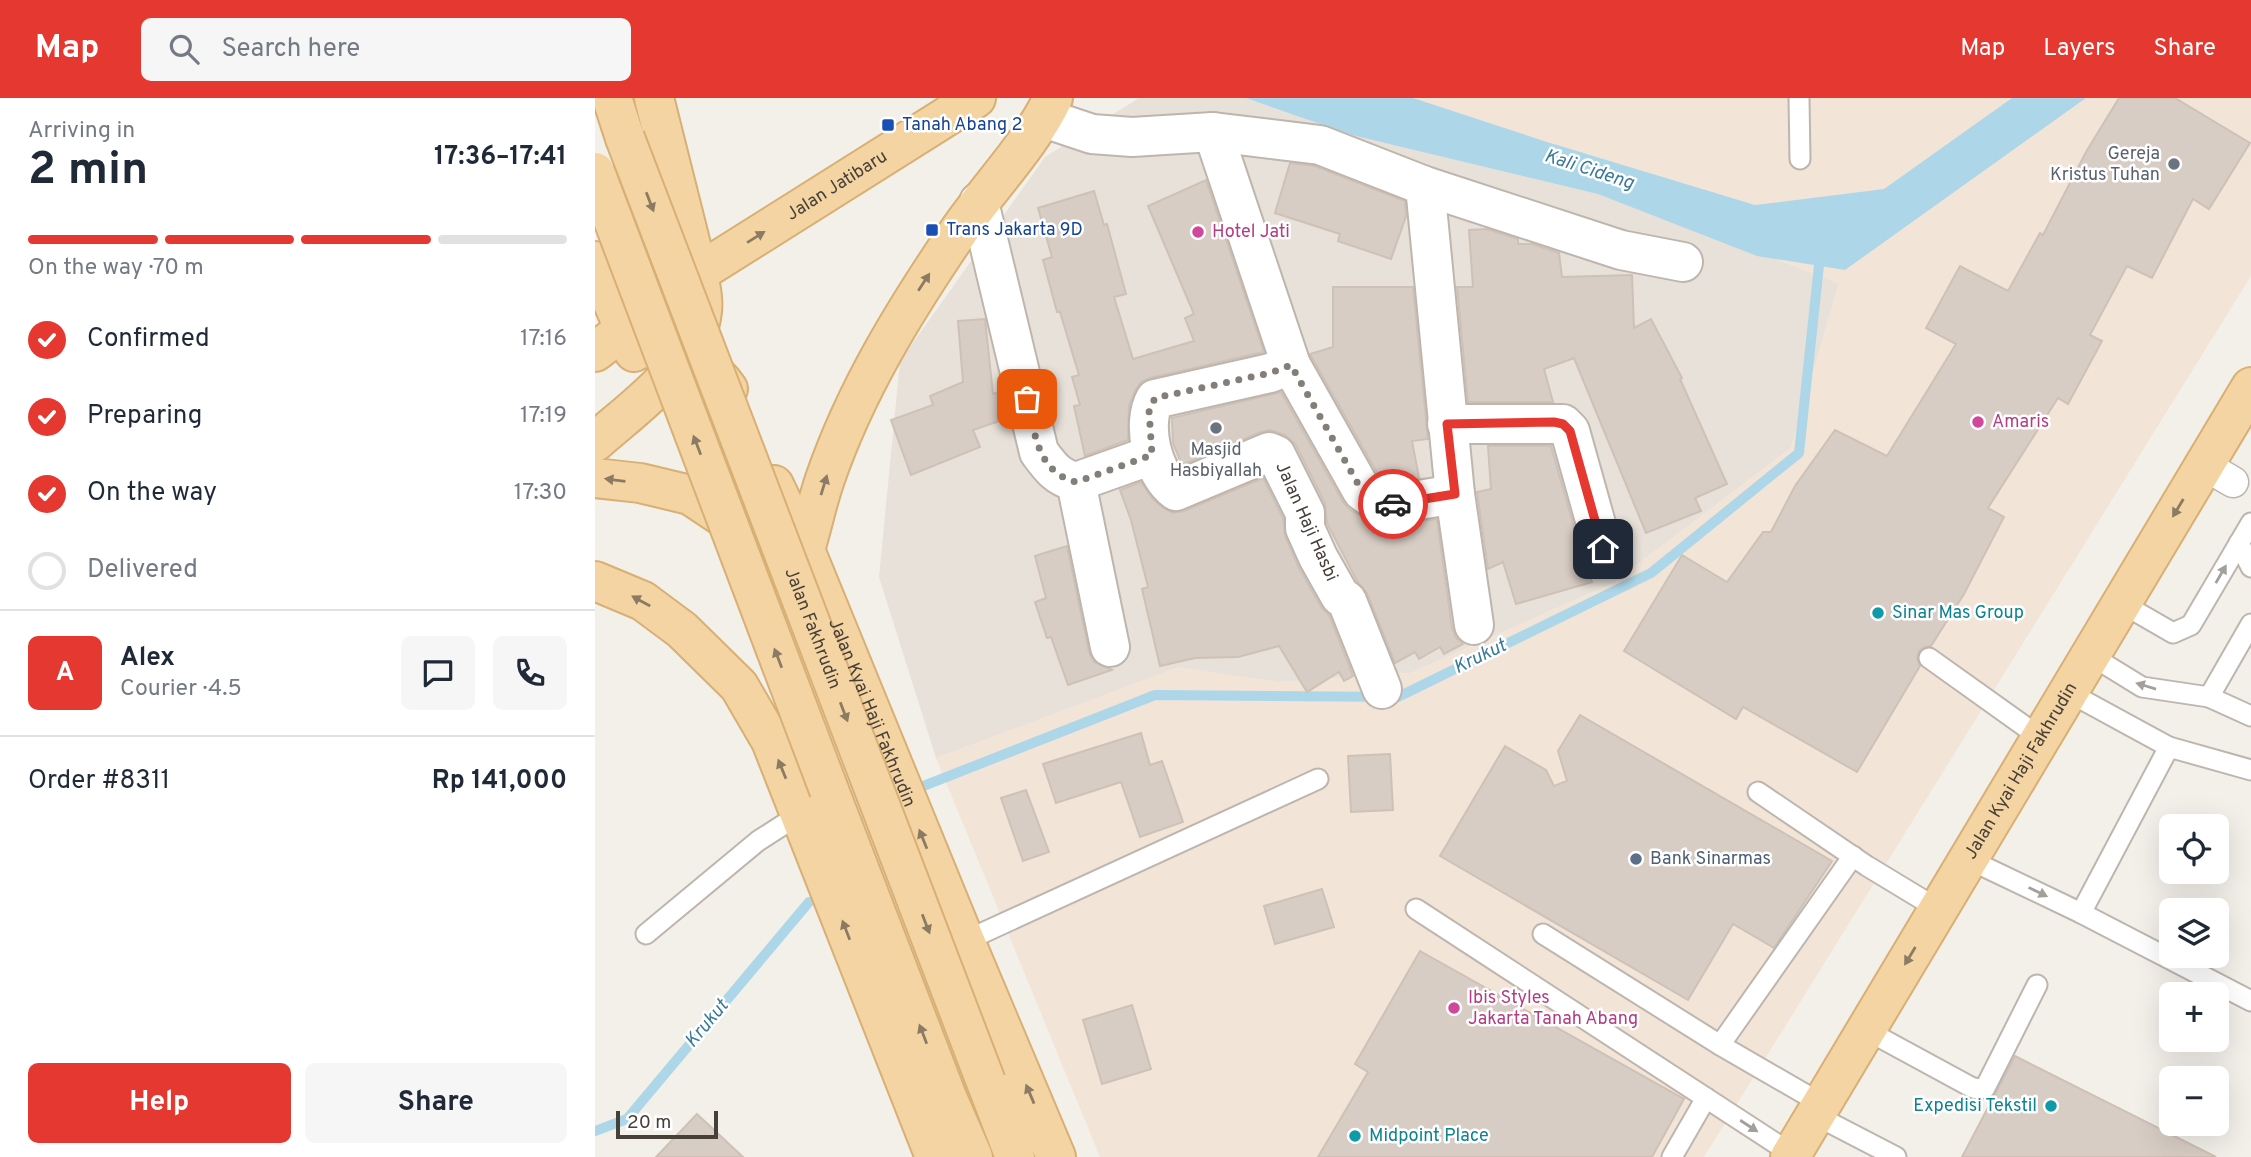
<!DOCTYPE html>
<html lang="en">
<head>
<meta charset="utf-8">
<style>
  body { margin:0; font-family:Overpass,sans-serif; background:#f6f6f7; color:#1f2937; height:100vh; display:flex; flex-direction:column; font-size:26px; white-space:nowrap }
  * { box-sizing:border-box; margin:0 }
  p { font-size:23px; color:#747a83 }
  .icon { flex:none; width:38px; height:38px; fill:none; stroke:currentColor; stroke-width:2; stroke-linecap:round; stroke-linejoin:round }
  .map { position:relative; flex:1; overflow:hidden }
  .details { display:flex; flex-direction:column; background:#fff; width:595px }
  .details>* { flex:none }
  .buttons { position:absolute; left:1564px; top:716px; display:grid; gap:14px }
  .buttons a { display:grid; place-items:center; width:70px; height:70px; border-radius:10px; background:#fff; box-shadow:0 7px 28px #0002; font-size:35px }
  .scale { position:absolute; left:21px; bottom:18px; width:102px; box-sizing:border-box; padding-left:7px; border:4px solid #474039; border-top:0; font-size:19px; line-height:24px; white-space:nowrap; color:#474039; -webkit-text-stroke:5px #fff; paint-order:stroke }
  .pin { position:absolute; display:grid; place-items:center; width:60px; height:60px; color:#fff; margin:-30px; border-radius:14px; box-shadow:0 4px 10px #0006 }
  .courier { position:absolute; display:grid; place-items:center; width:70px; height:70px; margin:-35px; border:5px solid #e43830; border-radius:50%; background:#fff; color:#222; box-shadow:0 2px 9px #0007 }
  .summary em { font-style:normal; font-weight:700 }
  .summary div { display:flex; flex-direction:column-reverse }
  .summary { display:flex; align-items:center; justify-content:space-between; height:119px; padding:0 28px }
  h1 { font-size:46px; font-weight:700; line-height:52px }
  .bar { display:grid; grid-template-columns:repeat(4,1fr); gap:10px 7px; align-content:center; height:84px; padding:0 28px }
  .bar i { height:9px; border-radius:5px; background:#e0e1e3 }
  .bar .current { background:#e43830 }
  .bar p { grid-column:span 4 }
  .line { display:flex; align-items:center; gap:18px; padding:0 28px; border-top:2px solid #e0e1e3 }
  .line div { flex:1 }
  .round { display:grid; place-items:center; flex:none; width:74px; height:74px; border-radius:10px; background:#f6f6f7 }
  ol { padding:0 28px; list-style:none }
  li { display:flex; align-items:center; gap:21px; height:77px }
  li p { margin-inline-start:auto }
  li .icon { padding:7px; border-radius:50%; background:#e43830; color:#fff; stroke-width:4 }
  li:last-child { color:#747a83 }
  li i { width:38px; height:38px; border:4px solid #e0e1e3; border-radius:50% }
  .cta { display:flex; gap:14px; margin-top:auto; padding:14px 28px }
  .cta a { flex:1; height:80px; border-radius:10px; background:#e43830; color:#fff; font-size:28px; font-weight:700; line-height:80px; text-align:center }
  .cta a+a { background:#f6f6f7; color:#1f2937 }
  header { display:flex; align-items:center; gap:42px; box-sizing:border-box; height:98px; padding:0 35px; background:#e43830; color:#fff }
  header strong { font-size:33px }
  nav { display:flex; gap:38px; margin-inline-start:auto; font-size:24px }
  .search { width:490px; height:63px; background:#f6f6f7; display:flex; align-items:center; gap:18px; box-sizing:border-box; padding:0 24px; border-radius:10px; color:#747a83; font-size:26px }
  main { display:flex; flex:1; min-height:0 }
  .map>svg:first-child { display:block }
</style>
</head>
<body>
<header>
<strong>Map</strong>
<div class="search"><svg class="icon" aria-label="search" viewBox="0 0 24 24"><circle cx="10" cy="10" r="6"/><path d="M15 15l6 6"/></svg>Search here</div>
<nav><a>Map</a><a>Layers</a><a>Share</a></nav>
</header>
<main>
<section class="details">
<div class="summary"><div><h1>2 min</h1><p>Arriving in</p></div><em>17:36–17:41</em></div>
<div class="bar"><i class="current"></i><i class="current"></i><i class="current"></i><i></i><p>On the way · 70 m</p></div>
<ol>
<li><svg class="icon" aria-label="check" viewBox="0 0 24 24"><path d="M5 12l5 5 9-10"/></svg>Confirmed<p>17:16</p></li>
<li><svg class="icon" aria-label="check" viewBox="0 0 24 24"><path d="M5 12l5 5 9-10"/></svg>Preparing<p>17:19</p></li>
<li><svg class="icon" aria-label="check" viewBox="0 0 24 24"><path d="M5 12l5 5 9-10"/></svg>On the way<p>17:30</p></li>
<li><i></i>Delivered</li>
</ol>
<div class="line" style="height:126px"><b class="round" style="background:#e43830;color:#fff">A</b><div><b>Alex</b><p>Courier · 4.5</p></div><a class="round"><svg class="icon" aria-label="chat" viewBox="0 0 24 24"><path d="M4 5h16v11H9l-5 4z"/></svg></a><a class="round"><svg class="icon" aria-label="phone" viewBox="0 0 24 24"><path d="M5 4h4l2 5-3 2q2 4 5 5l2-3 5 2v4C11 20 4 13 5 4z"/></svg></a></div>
<div class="line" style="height:91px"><div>Order #8311</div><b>Rp 141,000</b></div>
<div class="cta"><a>Help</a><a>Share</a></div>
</section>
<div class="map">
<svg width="1656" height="1059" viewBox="0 0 1656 1059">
  <rect width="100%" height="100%" fill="#f3f0ea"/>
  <polygon fill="#e7e1d9" points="544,0 752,0 1244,185 1196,350 1018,485 816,575 683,584 583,570 341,660 284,479 305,263 450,59"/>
  <polygon fill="#f3e4d8" points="752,0 1656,0 1656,178 1109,1059 505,1059 341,660 583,569 683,584 816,575 1018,485 1196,350 1244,185"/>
  <polygon fill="#add7e9" points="651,0 818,0 952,44 1160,107 1289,91 1417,0 1491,0 1250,172 1162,158 1003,96 757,37"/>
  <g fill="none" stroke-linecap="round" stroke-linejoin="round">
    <g stroke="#add7e9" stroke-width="10">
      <polyline points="331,687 560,597 803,599 1056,475 1204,355 1225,158"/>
      <polyline points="0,1033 32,1021 214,804"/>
    </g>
  </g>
  <g fill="#d7cdc4" stroke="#cec1b5" stroke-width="2">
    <polygon points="1524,0 1580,0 1655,45 1614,111 1598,101 1557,180 1532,168 1495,237 1507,243 1473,306 1463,300 1393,410 1409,419 1369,496 1336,548 1330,549 1324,553 1322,560 1325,568 1262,674 1148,609 1141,621 1029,553 1087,457 1132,484 1168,434 1176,434 1200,388 1240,332 1292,358 1361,246 1331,230 1365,168 1413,193 1445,135 1448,137 1491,54"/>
    <polygon points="695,65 720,68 810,103 811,118 796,161 743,143 745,136 680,115"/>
    <polygon points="611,82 669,254 555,280 546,284 540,293 534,308 533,342 490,358 479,308 485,307 477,279 484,277 465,214 462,214 448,162 457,159 443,110 499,93 509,127 512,126 531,196 519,199 538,261 599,243 590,220 599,216 553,108"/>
    <polygon points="892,131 923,141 923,146 937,146 964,155 967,179 1037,177 1039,230 1056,221 1087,280 1085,281 1132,386 1100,400 1106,413 1051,435 979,260 949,271 958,304 873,304 862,189 878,189 874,132"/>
    <polygon points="738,189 818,189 833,341 817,343 824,380 793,385 784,378 716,258 715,256 738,249"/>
    <polygon points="390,221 398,296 407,293 413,320 378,332 385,349 316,377 296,322 338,307 335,298 368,284 363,223"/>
    <polygon points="686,294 748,404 754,411 784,429 842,421 857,530 861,540 868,546 849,556 845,549 824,561 820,554 800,565 772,495 762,483 732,425 730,405 701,347 690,337 675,332 666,334 587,367 578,345 577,320"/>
    <polygon points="893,348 956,348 987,457 997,484 921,506 908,464 893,471 882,394 896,391"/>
    <polygon points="668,380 688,420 690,438 703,468 726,509 734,517 758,578 749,583 744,574 712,594 684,548 643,559 600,560 565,568 547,491 553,489 536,422 525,392 546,384 558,401 567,409 578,415 589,413"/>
    <polygon points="472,448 494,554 499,564 517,572 473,587 456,539 452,540 440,504 451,500 440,458"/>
    <polygon points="985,617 1237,763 1179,850 1138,826 1093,902 845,758 910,648 951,672 959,688 972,683 963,653"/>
    <polygon points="546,635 555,667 567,663 588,724 545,739 526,684 461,705 448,666"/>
    <polygon points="795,656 798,712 756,714 753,658"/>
    <polygon points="431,692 454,754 428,763 406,700"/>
    <polygon points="727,791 739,829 680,846 669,808"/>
    <polygon points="825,853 1089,1001 1057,1059 723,1059 773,974 760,966"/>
    <polygon points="537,907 556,971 507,986 488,922"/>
    <polygon points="1420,958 1621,1059 1367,1059"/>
    <polygon points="102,1016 148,1059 61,1059"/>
  </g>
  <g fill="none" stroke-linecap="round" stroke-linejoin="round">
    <defs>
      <g id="service">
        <polyline points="1204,0 1205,61"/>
        <polyline points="1644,445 1656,469"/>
        <polyline points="1526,505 1578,535 1596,527 1656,425"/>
        <polyline points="1495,557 1547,589 1614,599 1656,618"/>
        <polyline points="1334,560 1446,640"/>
        <polyline points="1473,594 1574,649"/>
        <polyline points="1614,599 1656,526"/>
        <polyline points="1163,694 1272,768 1343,811"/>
        <polyline points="1373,761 1486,815 1656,903"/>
        <polyline points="821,811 1197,1056"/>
        <polyline points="1486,815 1574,649 1656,672"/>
        <polyline points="51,836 163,743 205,716"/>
        <polyline points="948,836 1125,947 1227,1006"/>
        <polyline points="370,843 723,681"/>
        <polyline points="1271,932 1376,989 1382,991 1390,990 1442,887"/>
        <polyline points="1125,947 1258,758"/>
        <polyline points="1220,1017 1301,1059"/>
        <polyline points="1077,1059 1111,1000"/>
      </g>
      <polyline id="pedestrian" points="1609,367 1638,384"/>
      <g id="minor">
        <polyline points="449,20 497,36 537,39 618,34 696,267 767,393 788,408 860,396"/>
        <polyline points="618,34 725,47 830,88 1026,152 1088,164"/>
        <polyline points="830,88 860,396 879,527"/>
        <path d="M384,104L444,354C455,369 462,379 481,384L557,357"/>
        <path d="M696,267L675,275L560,301C546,326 557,376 581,393L674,354L681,357L710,415V430L723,459L745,498L752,503L787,591"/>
        <polyline points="852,326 968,326 975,333 1008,451"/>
        <polyline points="481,384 515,549"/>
      </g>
      <g id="primary">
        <polyline points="17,0 30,40"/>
        <polyline points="0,163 39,254"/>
        <path d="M29,230C38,239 48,248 61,253C92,264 113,261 133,291"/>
        <path id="s1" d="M0,254L103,175L381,0"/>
        <path d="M0,344C38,310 102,267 107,213C109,200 105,188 103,175L59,0"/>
        <polyline points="0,380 45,385 95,397 140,427 183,463 204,485"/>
        <path id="s2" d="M179,387L210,452L370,843L461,1059"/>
        <path d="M210,452C217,429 222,404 230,381C261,291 310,212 363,134C393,90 436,47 458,0"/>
        <polyline points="0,483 48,503 87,532 144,588 176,643 340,1059"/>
        <polyline points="234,692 352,999 378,1059"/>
        <polyline points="391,984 420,1059"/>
        <path id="s3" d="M1195,1059L1656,289"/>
      </g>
    </defs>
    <use href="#service" stroke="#beb6ae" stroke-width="23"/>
    <use href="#pedestrian" stroke="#beb6ae" stroke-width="33"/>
    <use href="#minor" stroke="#beb6ae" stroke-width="42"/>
    <use href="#primary" stroke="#d8af74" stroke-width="42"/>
    <use href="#service" stroke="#fff" stroke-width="19"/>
    <use href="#pedestrian" stroke="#fff" stroke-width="30"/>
    <use href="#minor" stroke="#fff" stroke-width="38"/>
    <use href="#primary" stroke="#f4d4a2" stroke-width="38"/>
    <defs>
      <g id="primary-bridge">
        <path id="s4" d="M30,40L391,984"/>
        <polyline points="0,74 234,692"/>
      </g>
    </defs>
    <use href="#primary-bridge" stroke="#d8af74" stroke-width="42" stroke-linecap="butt"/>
    <use href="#primary-bridge" stroke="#f4d4a2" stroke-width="38"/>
  </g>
  <defs><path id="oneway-solid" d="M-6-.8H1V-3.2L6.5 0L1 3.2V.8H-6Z" transform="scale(1.75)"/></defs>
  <g fill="#8c7b63">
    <use href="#oneway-solid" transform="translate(55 104) rotate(69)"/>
    <use href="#oneway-solid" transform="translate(161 139) rotate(-32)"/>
    <use href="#oneway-solid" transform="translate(329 184) rotate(-57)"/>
    <use href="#oneway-solid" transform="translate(102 347) rotate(-111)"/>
    <use href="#oneway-solid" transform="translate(20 382) rotate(-173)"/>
    <use href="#oneway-solid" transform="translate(229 387) rotate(-73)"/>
    <use href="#oneway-solid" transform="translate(1583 410) rotate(121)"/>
    <use href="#oneway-solid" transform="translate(46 503) rotate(-151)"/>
    <use href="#oneway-solid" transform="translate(183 560) rotate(-111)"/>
    <use href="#oneway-solid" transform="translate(249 614) rotate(69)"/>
    <use href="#oneway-solid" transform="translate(187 671) rotate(-112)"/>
    <use href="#oneway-solid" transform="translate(328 741) rotate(-112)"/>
    <use href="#oneway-solid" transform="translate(331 826) rotate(69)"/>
    <use href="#oneway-solid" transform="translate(251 832) rotate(-111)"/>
    <use href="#oneway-solid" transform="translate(1315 858) rotate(121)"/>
    <use href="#oneway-solid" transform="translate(328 936) rotate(-111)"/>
    <use href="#oneway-solid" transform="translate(435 996) rotate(-113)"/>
  </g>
  <g fill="#a3a09c">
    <use href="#oneway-solid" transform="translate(1626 476) rotate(-60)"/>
    <use href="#oneway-solid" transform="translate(1551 588) rotate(-163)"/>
    <use href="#oneway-solid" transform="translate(1443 794) rotate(26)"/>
    <use href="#oneway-solid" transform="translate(1154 1028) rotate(33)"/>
  </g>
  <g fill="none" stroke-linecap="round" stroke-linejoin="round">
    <path stroke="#837e77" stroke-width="7" stroke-dasharray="0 12.6" d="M432,301C440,335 442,374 481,384L557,357L554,312L560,300L675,275L696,267L767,393L788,408L798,406"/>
    <polyline stroke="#e43830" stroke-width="9" points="798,406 860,396 852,326 959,324 968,326 975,333 1008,451"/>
  </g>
  <g fill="#1a4fb4" stroke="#fff" stroke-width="2.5">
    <rect x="286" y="20" width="14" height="14" rx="3.5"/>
    <rect x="330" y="125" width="14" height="14" rx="3.5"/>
  </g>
  <g fill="#6b7280" stroke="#fff" stroke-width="2.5">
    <circle cx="1579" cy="66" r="7"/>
    <circle cx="621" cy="330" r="7"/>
  </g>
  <g fill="#d1479c" stroke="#fff" stroke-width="2.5">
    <circle cx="603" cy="134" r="7"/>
    <circle cx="1383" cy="324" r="7"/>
    <circle cx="859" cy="910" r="7"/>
  </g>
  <g fill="#0f9aa8" stroke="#fff" stroke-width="2.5">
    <circle cx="1283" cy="515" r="7"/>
    <circle cx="1456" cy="1008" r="7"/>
    <circle cx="760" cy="1038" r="7"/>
  </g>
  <circle fill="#5c6f8a" stroke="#fff" stroke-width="2.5" cx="1041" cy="761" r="7"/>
  <g text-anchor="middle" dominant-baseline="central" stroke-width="5" stroke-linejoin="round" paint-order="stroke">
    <g font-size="18" fill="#164399" stroke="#fff" text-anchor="start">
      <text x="307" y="27">Tanah Abang 2</text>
      <text x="351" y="132">Trans Jakarta 9D</text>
    </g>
    <g font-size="18" fill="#5b616d" stroke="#fff" text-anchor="end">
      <text x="1565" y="56">Gereja<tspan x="1565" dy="21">Kristus Tuhan</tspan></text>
      <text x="621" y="352" text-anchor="middle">Masjid<tspan x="621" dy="21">Hasbiyallah</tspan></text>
    </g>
    <g font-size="18" fill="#474039" stroke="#fff">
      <text stroke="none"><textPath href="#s1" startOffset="294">Jalan Jatibaru</textPath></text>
      <text transform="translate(711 424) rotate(66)">Jalan Haji Hasbi</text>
      <text stroke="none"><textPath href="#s4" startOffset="525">Jalan Fakhrudin</textPath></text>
      <text stroke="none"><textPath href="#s2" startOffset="248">Jalan Kyai Haji Fakhrudin</textPath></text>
      <text stroke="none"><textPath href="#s3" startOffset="450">Jalan Kyai Haji Fakhrudin</textPath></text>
    </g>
    <g font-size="18" fill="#b23c85" stroke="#fff" text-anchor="start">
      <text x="617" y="134">Hotel Jati</text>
      <text x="1397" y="324">Amaris</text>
      <text x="873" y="900">Ibis Styles<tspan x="873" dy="21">Jakarta Tanah Abang</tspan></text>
    </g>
    <g font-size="18" fill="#0d838f" stroke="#fff" text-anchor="start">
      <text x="1297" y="515">Sinar Mas Group</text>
      <text x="1442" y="1008" text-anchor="end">Expedisi Tekstil</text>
      <text x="774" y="1038">Midpoint Place</text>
    </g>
    <g font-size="18" fill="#4e5e75" stroke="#fff" text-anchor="start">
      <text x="1055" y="761">Bank Sinarmas</text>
    </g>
    <g font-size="19" font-style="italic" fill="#387a99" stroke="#fff">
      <text transform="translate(994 72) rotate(18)">Kali Cideng</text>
      <text transform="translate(885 559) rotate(-26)">Krukut</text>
      <text transform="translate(112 926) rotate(-50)">Krukut</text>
    </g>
  </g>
</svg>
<div class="buttons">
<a><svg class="icon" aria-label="locate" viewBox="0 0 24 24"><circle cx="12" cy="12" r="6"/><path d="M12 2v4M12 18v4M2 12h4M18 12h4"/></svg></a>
<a><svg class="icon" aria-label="layers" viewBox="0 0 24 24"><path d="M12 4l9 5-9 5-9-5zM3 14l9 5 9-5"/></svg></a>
<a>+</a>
<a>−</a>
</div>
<div class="scale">20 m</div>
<div class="pin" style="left:432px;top:301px;background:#ea580c"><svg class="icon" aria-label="bag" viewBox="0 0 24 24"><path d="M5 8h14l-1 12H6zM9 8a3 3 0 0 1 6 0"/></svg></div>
<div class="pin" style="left:1008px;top:451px;background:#1f2937"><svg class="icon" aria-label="home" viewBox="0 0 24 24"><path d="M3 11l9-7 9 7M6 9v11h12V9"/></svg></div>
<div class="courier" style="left:798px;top:406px"><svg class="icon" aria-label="car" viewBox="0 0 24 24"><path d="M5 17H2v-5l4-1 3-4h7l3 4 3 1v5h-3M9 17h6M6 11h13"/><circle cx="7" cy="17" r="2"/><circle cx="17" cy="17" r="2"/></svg></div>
</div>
</main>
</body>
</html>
